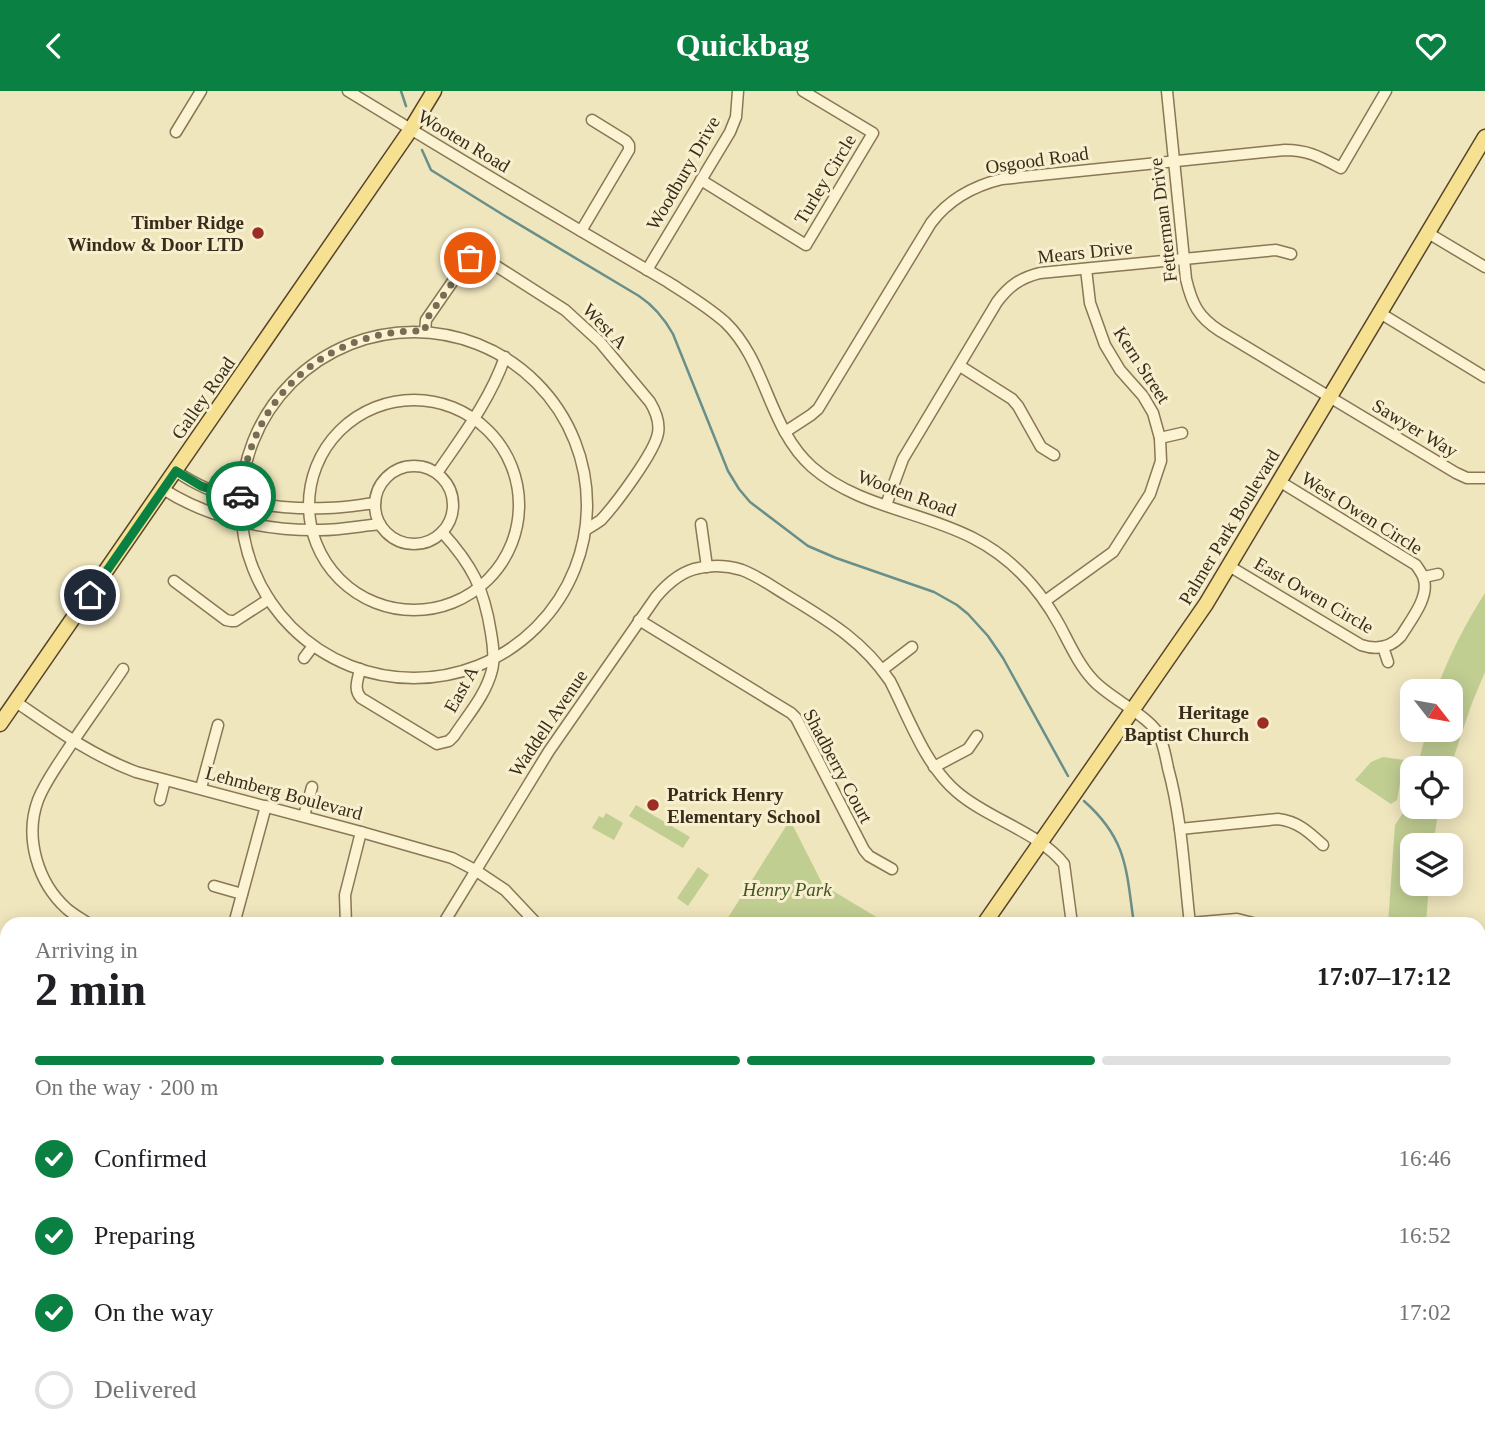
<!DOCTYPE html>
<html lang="en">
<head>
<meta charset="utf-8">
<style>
  body { margin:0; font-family:"Times New Roman",serif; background:#f2f2f2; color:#202124; height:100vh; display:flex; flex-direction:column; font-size:26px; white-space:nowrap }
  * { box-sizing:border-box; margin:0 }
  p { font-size:23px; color:#757577 }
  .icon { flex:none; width:38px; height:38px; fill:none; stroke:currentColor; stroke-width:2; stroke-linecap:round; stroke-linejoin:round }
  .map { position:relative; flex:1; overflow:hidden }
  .drawer { position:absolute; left:0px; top:826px; width:1486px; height:527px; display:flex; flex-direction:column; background:#fff; border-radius:21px 21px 0 0; box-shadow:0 4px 18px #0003 }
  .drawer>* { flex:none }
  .needle { width:46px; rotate:121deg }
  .tools { position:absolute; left:1400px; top:588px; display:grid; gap:14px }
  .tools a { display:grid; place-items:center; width:63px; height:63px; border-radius:14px; background:#fff; box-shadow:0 4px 18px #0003; font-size:35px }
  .pin { position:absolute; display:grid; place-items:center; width:60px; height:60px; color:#fff; margin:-30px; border:4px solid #fff; border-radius:50%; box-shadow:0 2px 7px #0007 }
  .courier { position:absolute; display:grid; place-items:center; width:70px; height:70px; margin:-35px; border:5px solid #0b8043; border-radius:50%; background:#fff; color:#222; box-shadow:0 2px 9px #0007 }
  .head em { font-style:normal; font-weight:800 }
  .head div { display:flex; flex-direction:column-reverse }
  .head { display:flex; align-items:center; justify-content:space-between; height:119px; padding:0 35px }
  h1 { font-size:46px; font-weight:800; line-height:52px }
  .bar { display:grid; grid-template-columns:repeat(4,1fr); gap:10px 7px; align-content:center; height:84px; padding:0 35px }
  .bar i { height:9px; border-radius:5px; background:#e0e0e0 }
  .bar .current { background:#0b8043 }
  .bar p { grid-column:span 4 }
  ol { padding:0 35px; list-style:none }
  li { display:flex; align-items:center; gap:21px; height:77px }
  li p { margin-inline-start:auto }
  li .icon { padding:7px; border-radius:50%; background:#0b8043; color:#fff; stroke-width:4 }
  li:last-child { color:#757577 }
  li i { width:38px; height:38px; border:4px solid #e0e0e0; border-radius:50% }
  header { display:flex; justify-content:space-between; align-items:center; height:91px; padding:0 35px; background:#0b8043; color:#fff; font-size:32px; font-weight:800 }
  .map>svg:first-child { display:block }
</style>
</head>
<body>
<header><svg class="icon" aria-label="back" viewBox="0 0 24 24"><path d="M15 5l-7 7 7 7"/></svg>Quickbag<svg class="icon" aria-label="heart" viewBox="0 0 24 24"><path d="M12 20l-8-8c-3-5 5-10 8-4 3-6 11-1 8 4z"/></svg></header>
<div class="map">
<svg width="1485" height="1352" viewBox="0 0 1485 1352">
  <rect width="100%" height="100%" fill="#f0e6be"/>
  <g fill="#c1ce92">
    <path d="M1485,502V581L1472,612L1450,677H1417L1424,650L1419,645L1421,639H1451V600H1436C1449,565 1465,533 1485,502Z"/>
    <polygon points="1383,666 1404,669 1397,709 1391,713 1355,689 1371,671"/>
    <polygon points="1412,708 1412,716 1439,716 1433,754 1412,754 1412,793 1429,793 1426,833 1388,833 1395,734"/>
    <polygon points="636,714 690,746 683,757 629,725"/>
    <polygon points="606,722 623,732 614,749 592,737 599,725 603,727"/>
    <polygon points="790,729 823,794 888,833 724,833"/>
    <polygon points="698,776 709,784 688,815 677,807"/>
    <polygon points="1479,1014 1485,1035 1485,1341 1479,1325"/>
  </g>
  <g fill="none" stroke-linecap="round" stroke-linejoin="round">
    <g stroke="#698f8a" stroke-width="2.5">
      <polyline points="401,0 406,15"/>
      <path d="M422,59L431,79L505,125L639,205C654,215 664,227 673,243L728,380L739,398L750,411L808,455L836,467L934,501L957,514L968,523L988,545L1003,567L1068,685"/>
      <path d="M1084,710C1128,749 1126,779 1134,833"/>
      <polyline points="1342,1346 1349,1352"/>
    </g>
    <defs>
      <g id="minor">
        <path d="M348,0C425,47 503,94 581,140C610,157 639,174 668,191C688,204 707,215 725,231C767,271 768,337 812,376C858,416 921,420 973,447C1012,467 1040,498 1060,535C1070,554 1079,574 1093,589C1110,608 1151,625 1160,646C1164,656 1166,667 1168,677C1182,728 1184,781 1190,833"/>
        <path d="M1167,0L1186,188C1192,213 1198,226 1220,240L1456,382L1467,387H1485"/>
        <polyline points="176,41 201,0"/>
        <polyline points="701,89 806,154 873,42 803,0"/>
        <polyline points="581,140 629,59 629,54 626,50 592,29"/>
        <polyline points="1428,142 1485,176"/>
        <polyline points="647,179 730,41 736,26 738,0"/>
        <polyline points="1380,222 1485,286"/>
        <circle cx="414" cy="414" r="173"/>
        <path d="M425,241L426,229L469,167L479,164L565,219L600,251L650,311C656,321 660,331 658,342C655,361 615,414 601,429C597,432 592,435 587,438"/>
        <polyline points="960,275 1012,308 1018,315 1041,356 1054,364"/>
        <circle cx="414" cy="414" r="105"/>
        <path d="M785,341L811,324L818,318L931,132C949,108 973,95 1002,88L1285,59C1308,59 1320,66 1341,77L1386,0"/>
        <polyline points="1160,347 1182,342"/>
        <circle cx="414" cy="414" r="39"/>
        <path d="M176,380C217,410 276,419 327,417C343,417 359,414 375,412"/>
        <path d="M437,382C463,344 490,309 505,266"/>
        <path d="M163,398C208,427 266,440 320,439C340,439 360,435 380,433"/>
        <path d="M886,414L903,368L997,211C1009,195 1020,187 1040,182L1276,159L1291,163"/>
        <polyline points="701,433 707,476"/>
        <path d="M1229,475L1361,554C1376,559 1390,557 1401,545C1410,530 1429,507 1424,489C1423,483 1419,479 1416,474L1279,390"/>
        <polyline points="1424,486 1438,483"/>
        <polyline points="174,490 226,529 231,530 235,530 269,508"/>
        <polyline points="1045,510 1113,461 1150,403 1161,370 1160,347 1153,322 1143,305 1120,279 1105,254 1090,212 1086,178"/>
        <polyline points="639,529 791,622 796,627 864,759 869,765 892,778"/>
        <polyline points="1383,556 1388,571"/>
        <polyline points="304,567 313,555"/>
        <path d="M360,578C358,589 353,598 361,607L437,653L449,650L454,645C467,625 486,604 492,579C495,567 493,554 491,542C484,497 472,474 442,441"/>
        <polyline points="882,579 912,556"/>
        <path d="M16,611C54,637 91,664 136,681L361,741L452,767L475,779L505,799L537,833"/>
        <polyline points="934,676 968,658 977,645"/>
        <polyline points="201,697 218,634"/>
        <polyline points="160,709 165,689"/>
        <polyline points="304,725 312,696"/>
        <path d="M1180,738L1278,728C1297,730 1309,741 1323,754"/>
        <polyline points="214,795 242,803"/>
        <polyline points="1190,832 1237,828 1257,833"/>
        <path d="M89,833C82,828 74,824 67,818C38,792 24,747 38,709C45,691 57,675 68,658C86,631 105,605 123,578"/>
        <polyline points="234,833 266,715"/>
        <polyline points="346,833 345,804 361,741"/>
        <path d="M443,833L549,660L656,506C667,493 681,480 699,477C713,474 729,475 742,479C758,485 773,496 788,505C829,530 863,550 890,590C909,627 925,674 957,701C988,728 1039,741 1064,773L1072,833"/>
        <polyline points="0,868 7,872"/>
        <polyline points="0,990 7,979"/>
        <polyline points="0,1237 7,1235"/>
        <polyline points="368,1346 376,1352"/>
        <polyline points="556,1346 560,1352"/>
        <polyline points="1219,1346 1230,1352"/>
        <polyline points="1425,1346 1428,1352"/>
        <polyline points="69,1352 75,1346"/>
        <polyline points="672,1352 673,1346"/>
        <polyline points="1157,1352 1160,1346"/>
      </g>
      <g id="major">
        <polyline points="0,633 411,38 434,0"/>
        <polyline points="984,833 1206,513 1485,46"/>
        <polyline points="785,1352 786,1346"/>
      </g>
    </defs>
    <use href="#minor" stroke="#897756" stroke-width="13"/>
    <use href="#major" stroke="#56442b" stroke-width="17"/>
    <use href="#minor" stroke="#fbf3d2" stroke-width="10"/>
    <use href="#major" stroke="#f6e193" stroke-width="14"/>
  </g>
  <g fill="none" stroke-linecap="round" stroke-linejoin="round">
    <path stroke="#786d54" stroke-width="7" stroke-dasharray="0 12.6" d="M241,405C249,307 327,237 425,240L426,229L470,167"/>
    <polyline stroke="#0b8043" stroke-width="9" points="90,504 176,380 201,395 240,408 241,405"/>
  </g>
  <g fill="#9b2e23" stroke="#f7efce" stroke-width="2.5">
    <circle cx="258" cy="142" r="7"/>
    <circle cx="1263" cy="632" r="7"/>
    <circle cx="653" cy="714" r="7"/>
  </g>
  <g text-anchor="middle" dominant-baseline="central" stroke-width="6" stroke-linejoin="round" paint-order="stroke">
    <g font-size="19" fill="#382c1b" stroke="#f7efce">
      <text transform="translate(464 50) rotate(31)">Wooten Road</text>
      <text transform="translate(1037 69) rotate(-8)">Osgood Road</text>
      <text transform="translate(683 82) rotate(-60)">Woodbury Drive</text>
      <text transform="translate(825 88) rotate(-59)">Turley Circle</text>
      <text transform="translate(1163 129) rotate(-97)">Fetterman Drive</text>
      <text transform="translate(1085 161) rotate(-6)">Mears Drive</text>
      <text transform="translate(605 235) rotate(46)">West A</text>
      <text transform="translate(1142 274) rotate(57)">Kern Street</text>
      <text transform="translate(203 307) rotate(-55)">Galley Road</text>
      <text transform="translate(1415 337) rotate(31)">Sawyer Way</text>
      <text transform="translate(907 402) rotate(20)">Wooten Road</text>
      <text transform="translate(1362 422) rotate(32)">West Owen Circle</text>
      <text transform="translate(1229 436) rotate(-59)">Palmer Park Boulevard</text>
      <text transform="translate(1314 504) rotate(30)">East Owen Circle</text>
      <text transform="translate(461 598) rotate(-61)">East A</text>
      <text transform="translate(548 632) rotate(-56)">Waddell Avenue</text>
      <text transform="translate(838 675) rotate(62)">Shadberry Court</text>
      <text transform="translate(284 702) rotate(15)">Lehmberg Boulevard</text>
    </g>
    <g font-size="19" font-weight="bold" fill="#382c1b" stroke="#f7efce" text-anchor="end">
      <text x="244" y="131">Timber Ridge<tspan x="244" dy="22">Window &amp; Door LTD</tspan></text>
      <text x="1249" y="621">Heritage<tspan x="1249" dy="22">Baptist Church</tspan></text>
      <text x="667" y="703" text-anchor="start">Patrick Henry<tspan x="667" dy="22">Elementary School</tspan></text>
    </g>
    <g font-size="19" font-style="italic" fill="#435521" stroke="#f7efce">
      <text x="787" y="798">Henry Park</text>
    </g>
  </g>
</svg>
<div class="tools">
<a><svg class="needle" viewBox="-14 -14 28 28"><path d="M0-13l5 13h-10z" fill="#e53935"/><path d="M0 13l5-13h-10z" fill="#757577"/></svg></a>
<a><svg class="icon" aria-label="locate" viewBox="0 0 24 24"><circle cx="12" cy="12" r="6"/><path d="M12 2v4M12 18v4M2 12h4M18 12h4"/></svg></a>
<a><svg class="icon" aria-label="layers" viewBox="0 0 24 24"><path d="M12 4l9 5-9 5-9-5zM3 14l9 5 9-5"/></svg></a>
</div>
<div class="pin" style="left:470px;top:167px;background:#ea580c"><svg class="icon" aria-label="bag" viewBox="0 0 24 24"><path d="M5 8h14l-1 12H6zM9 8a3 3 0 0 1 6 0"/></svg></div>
<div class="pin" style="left:90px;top:504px;background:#1f2937"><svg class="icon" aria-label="home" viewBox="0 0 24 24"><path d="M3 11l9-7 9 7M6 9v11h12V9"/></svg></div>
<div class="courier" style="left:241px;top:405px"><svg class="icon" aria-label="car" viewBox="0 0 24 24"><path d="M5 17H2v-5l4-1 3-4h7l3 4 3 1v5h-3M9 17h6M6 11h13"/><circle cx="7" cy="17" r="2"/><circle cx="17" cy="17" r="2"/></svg></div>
<section class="drawer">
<div class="head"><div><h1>2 min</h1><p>Arriving in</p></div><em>17:07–17:12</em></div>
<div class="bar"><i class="current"></i><i class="current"></i><i class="current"></i><i></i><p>On the way · 200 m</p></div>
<ol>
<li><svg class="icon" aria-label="check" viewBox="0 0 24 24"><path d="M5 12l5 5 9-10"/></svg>Confirmed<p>16:46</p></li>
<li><svg class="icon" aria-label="check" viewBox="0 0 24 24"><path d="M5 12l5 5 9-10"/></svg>Preparing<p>16:52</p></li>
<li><svg class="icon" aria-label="check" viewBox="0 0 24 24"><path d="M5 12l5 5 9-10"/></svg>On the way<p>17:02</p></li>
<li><i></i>Delivered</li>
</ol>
</section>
</div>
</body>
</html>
